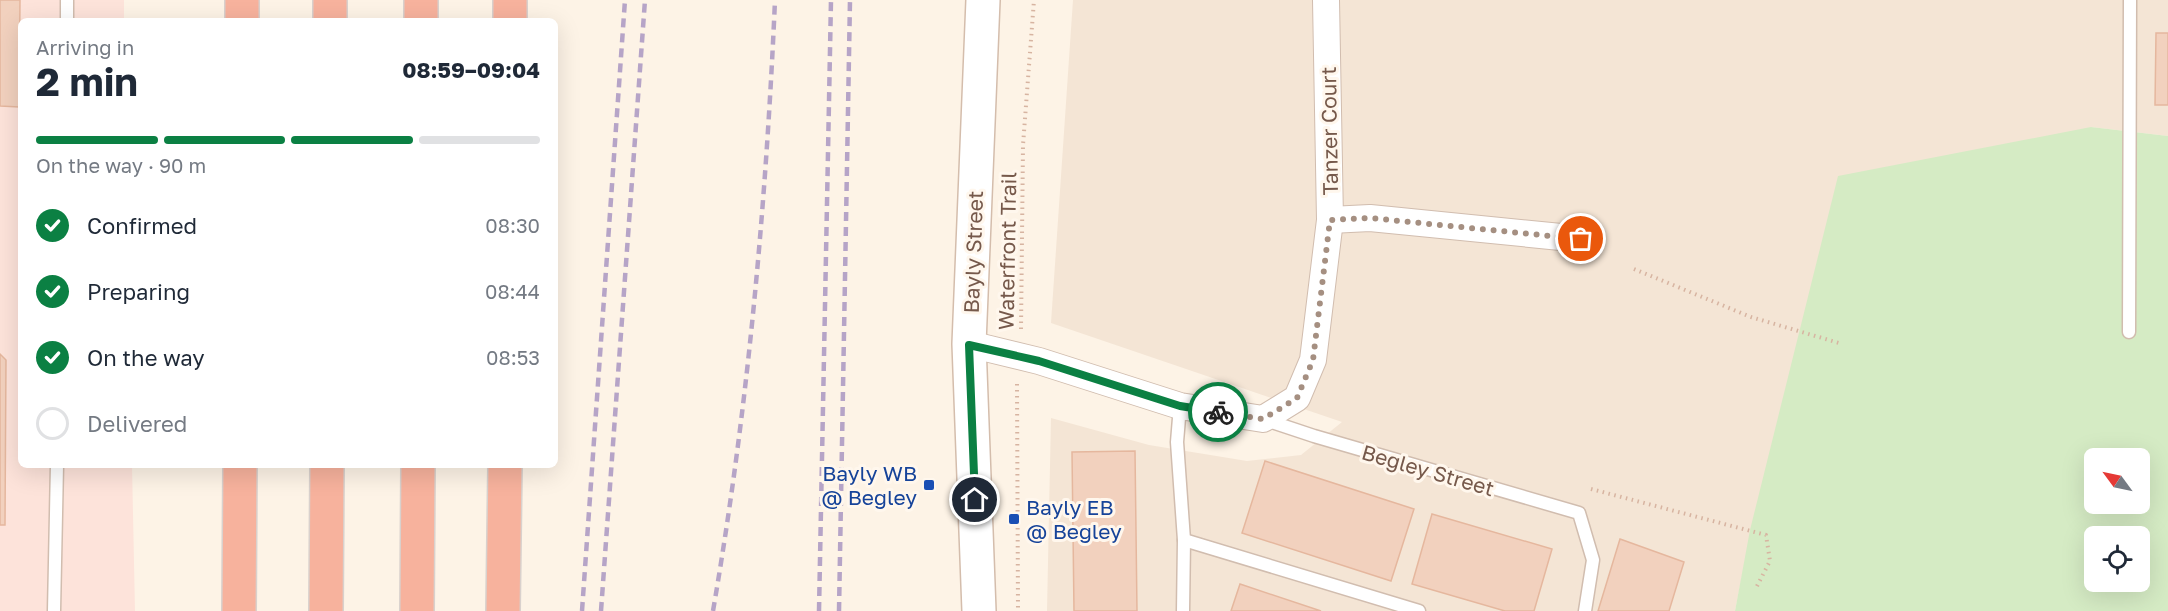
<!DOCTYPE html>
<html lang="en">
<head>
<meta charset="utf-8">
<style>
  body { margin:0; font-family:"Golos Text",sans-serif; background:#f2f2f3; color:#1f2937; height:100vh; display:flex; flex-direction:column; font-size:22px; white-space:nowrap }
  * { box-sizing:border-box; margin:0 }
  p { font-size:20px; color:#747a83 }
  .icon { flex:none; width:33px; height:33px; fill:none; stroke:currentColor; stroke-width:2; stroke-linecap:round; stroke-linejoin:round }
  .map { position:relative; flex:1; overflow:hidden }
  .panel { position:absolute; left:18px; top:18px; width:540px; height:450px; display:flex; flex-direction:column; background:#fff; border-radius:9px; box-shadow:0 6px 24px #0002 }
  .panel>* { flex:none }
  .needle { width:39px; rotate:303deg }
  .fabs { position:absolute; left:2084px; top:448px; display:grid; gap:12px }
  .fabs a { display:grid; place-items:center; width:66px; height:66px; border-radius:9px; background:#fff; box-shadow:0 6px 24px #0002; font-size:30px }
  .pin { position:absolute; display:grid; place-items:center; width:51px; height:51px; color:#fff; margin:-26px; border:3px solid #fff; border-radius:50%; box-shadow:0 2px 6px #0007 }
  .courier { position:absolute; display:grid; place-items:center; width:60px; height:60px; margin:-30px; border:4px solid #0b8043; border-radius:50%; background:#fff; color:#222; box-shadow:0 2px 8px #0007 }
  .overview em { font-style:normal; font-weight:700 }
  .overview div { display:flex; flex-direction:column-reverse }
  .overview { display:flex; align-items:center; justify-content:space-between; height:102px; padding:0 18px }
  h1 { font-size:39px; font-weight:700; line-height:45px }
  .bar { display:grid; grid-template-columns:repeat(4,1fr); gap:9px 6px; align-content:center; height:72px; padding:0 18px }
  .bar i { height:8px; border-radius:4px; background:#e0e1e3 }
  .bar .active { background:#0b8043 }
  .bar p { grid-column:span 4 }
  ol { padding:0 18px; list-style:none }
  li { display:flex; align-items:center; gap:18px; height:66px }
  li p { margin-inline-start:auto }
  li .icon { padding:6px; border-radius:50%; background:#0b8043; color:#fff; stroke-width:4 }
  li:last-child { color:#747a83 }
  li i { width:33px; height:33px; border:3px solid #e0e1e3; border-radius:50% }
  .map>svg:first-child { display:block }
</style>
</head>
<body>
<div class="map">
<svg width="2168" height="611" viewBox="0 0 2168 611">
  <rect width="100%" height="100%" fill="#fdf3e6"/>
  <polygon fill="#f4e5d5" points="1073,0 2168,0 2168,136 2091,127 1748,546 1735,611 1047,611 1051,418 1149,445 1247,461 1301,455 1342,422 1051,323"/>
  <polygon fill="#fde3da" points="0,0 124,0 124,21 21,21 21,465 132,465 135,611 0,611"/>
  <path fill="#d5ebc4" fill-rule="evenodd" d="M2091,127L2168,136V611H1735L1750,530L1838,176ZM2094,459H2139V504H2094ZM2094,537H2139V582H2094Z"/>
  <g fill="#f2d1be" stroke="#e5b79e" stroke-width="1.5">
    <polygon points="0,0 20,0 19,107 0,106"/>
    <polygon points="2156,33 2168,33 2168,105 2155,105"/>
    <polygon points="0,354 6,360 5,525 0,525"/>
    <polygon points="1135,451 1137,611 1074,611 1072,452"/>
    <polygon points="1265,461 1414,509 1391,581 1242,533"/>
    <polygon points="1432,514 1552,549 1534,611 1505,611 1412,584"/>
    <polygon points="1620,539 1684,562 1669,611 1598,611"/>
    <polygon points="1240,584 1321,611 1231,611"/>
  </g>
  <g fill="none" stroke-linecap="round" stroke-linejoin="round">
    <defs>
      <g id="lane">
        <polyline points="67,21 67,0"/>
        <polyline points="2129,332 2130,0"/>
        <polyline points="1180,406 1177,442 1184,540 1183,611"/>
        <polyline points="1266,420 1314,436 1579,513 1593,560 1585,611"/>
        <polyline points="1184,540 1419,611"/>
        <polyline points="54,611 57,465"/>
      </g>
      <g id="street">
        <polyline points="1330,220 1370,218 1581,239"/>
        <polyline points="969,344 1039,361 1180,406 1263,419 1297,398 1313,360 1330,220 1326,0"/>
      </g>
      <polyline id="secondary" points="979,611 969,344 983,0"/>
      <g id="highway">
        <polyline points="242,21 242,0"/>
        <polyline points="330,21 330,0"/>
        <polyline points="421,21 421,0"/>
        <polyline points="510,21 510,0"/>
        <polyline points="239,611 240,465"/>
        <polyline points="326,611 327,465"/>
        <polyline points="417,611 418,465"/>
        <polyline points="503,611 505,465"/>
      </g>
    </defs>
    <use href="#lane" stroke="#d1bdaf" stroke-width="15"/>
    <use href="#street" stroke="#d1bdaf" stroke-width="28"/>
    <use href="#secondary" stroke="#d4bdac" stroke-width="36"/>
    <use href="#highway" stroke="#d9d1cd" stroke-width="36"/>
    <g stroke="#d7b4a1" stroke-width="4" stroke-dasharray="1.5 4.5" stroke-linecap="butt">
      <polyline points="1634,269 1751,317 1839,343"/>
      <polyline points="1021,329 1023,145 1034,0"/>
      <polyline points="1017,384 1018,611"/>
      <polyline points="1591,489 1766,535 1770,561 1756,588"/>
    </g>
    <use href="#lane" stroke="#fff" stroke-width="12"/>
    <use href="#street" stroke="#fff" stroke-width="26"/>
    <use href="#secondary" stroke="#fff" stroke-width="33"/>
    <use href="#highway" stroke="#f7b29d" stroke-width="33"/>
    <g stroke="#b6a4c7" stroke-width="4.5" stroke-dasharray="9 6" stroke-linecap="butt">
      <polyline points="582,611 625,0"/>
      <polyline points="601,611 645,0"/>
      <path d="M713,611C748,408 766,205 775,0"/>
      <polyline points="819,611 831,0"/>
      <polyline points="839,611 850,0"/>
    </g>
  </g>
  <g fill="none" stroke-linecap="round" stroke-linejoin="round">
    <polyline stroke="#a58f81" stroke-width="6" stroke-dasharray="0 10.8" points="1218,412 1263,419 1297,398 1313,360 1330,220 1370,218 1581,239"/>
    <polyline stroke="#0b8043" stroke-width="8" points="975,500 969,345 1039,361 1180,406 1218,412"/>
  </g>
  <g fill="#1a4fb4" stroke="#fff7ed" stroke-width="2">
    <rect x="923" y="479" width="12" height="12" rx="3"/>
    <rect x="1008" y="513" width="12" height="12" rx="3"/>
  </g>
  <g text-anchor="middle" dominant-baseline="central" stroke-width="6" stroke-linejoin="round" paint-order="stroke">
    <g font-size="21" fill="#76594b" stroke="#fff7ed">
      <text transform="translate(1329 131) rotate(-91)">Tanzer Court</text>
      <text transform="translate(1007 251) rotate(-89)">Waterfront Trail</text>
      <text transform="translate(973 252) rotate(-88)">Bayly Street</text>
      <text transform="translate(1428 470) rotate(16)">Begley Street</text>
    </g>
    <g font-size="21" fill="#164399" stroke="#fff7ed" text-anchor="end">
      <text x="917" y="473">Bayly WB<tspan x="917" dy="24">@ Begley</tspan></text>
      <text x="1026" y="507" text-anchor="start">Bayly EB<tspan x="1026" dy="24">@ Begley</tspan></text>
    </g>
  </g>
</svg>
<div class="fabs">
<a><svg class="needle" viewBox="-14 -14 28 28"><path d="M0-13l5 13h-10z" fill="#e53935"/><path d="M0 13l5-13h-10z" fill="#747a83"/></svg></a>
<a><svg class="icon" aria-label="locate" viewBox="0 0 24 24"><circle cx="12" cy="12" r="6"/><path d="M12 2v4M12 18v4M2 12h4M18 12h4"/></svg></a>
</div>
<div class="pin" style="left:1581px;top:239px;background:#ea580c"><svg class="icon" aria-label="bag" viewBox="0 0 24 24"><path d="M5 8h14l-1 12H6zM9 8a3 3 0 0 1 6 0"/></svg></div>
<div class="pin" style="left:975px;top:500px;background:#1f2937"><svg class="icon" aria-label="home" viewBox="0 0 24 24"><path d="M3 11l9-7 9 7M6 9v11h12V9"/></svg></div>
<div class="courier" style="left:1218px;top:412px"><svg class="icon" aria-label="bike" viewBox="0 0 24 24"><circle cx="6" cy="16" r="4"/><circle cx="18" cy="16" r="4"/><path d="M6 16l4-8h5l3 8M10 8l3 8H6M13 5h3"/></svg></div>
<section class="panel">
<div class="overview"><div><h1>2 min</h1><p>Arriving in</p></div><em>08:59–09:04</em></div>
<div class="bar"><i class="active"></i><i class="active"></i><i class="active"></i><i></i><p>On the way · 90 m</p></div>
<ol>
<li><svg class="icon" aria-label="check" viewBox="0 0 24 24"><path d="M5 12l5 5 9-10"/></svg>Confirmed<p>08:30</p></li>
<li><svg class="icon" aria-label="check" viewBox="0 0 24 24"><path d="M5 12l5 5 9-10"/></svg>Preparing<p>08:44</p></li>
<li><svg class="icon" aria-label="check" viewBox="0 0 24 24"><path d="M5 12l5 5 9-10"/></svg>On the way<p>08:53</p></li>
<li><i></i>Delivered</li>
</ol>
</section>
</div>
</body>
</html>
